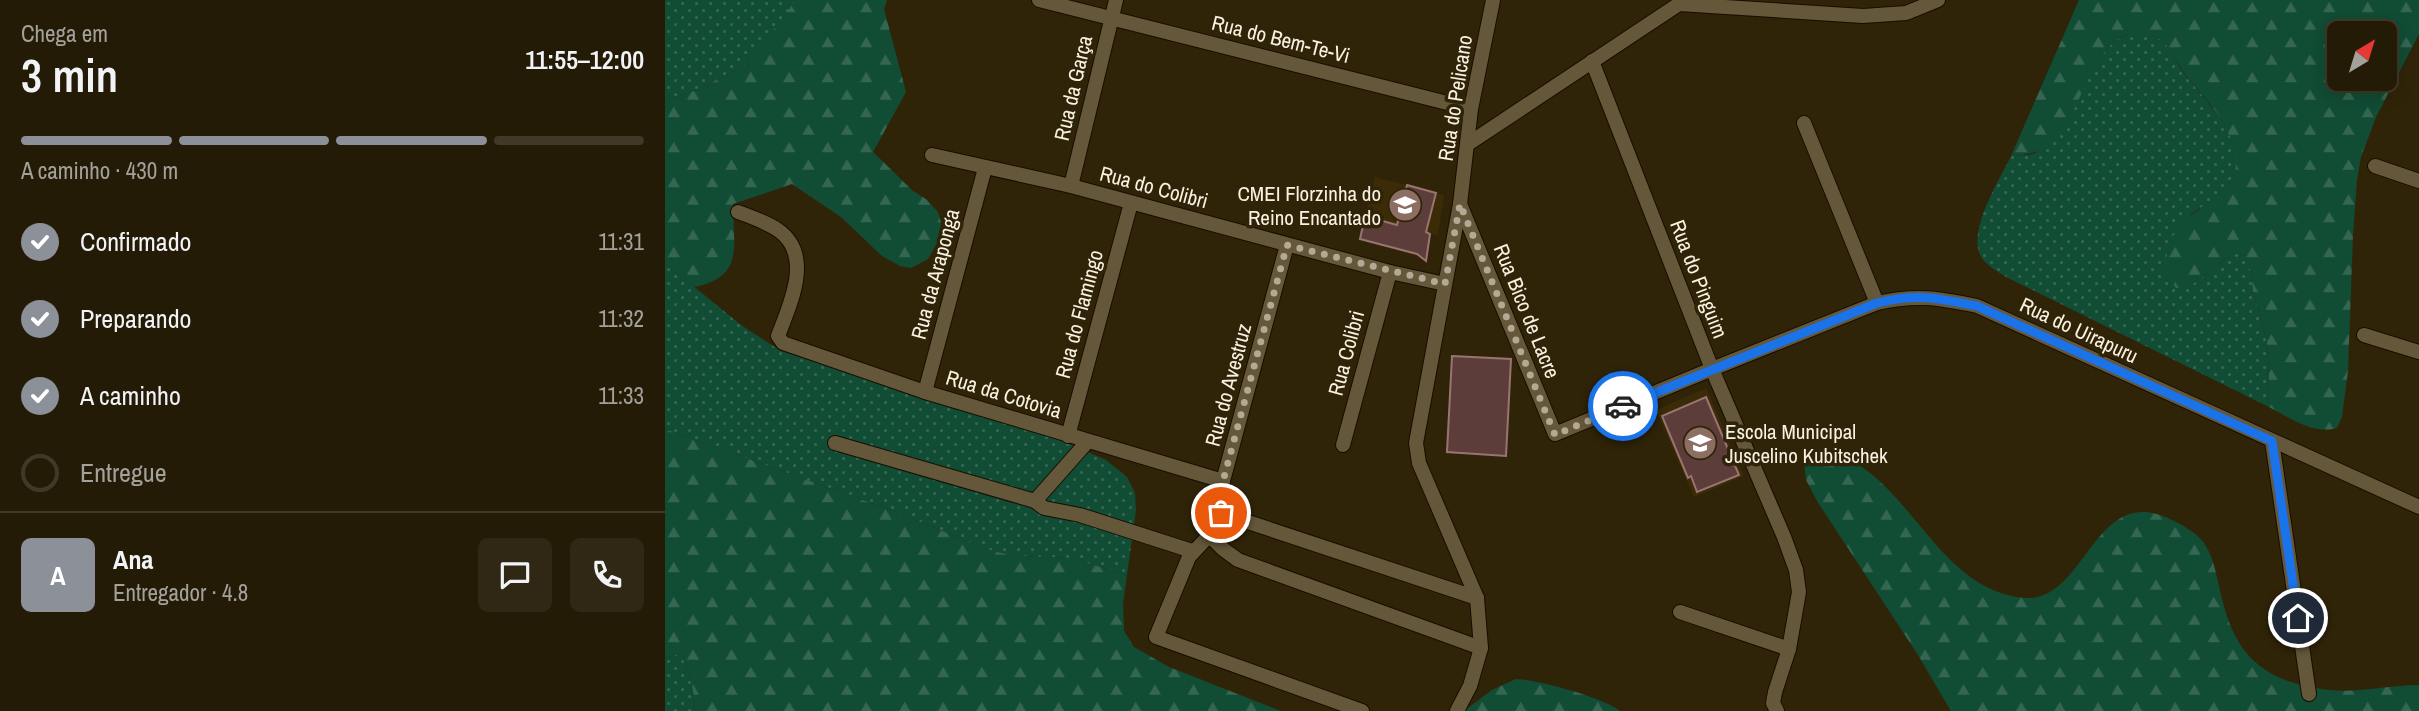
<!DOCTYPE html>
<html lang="pt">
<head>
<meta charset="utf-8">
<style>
  body { margin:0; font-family:"Archivo Narrow",sans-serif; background:#302814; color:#f1f3f6; height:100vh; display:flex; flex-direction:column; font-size:26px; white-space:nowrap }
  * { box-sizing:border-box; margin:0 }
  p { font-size:23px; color:#a3a19b }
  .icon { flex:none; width:38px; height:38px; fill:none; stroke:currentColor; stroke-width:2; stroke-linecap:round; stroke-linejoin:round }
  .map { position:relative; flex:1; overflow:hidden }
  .drawer { display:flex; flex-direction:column; background:#241b06; width:665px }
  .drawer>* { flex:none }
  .needle { width:46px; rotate:38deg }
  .buttons { position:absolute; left:1662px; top:21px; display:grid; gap:14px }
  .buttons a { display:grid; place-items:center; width:70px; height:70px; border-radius:10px; background:#241b06; box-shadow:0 4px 18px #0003,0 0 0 2px #413928; font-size:35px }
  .pin { position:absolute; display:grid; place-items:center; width:60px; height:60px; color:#fff; margin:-30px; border:4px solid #fff; border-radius:50%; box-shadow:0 2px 7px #0007 }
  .courier { position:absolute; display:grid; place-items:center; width:70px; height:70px; margin:-35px; border:5px solid #1a73e8; border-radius:50%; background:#fff; color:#222; box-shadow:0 2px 9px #0007 }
  .overview em { font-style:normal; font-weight:600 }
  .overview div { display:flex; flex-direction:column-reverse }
  .overview { display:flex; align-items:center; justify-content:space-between; height:119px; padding:0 21px }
  h1 { font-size:46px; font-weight:600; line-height:52px }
  .bar { display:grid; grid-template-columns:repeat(4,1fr); gap:10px 7px; align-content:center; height:84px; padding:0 21px }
  .bar i { height:9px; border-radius:5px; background:#413928 }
  .bar .selected { background:#8c9099 }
  .bar p { grid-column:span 4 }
  .line { display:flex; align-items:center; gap:18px; padding:0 21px; border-top:2px solid #413928 }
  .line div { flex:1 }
  .round { display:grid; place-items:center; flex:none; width:74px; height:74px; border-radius:10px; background:#302814 }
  ol { padding:0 21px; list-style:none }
  li { display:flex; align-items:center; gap:21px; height:77px }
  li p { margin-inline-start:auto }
  li .icon { padding:7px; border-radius:50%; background:#8c9099; color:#fff; stroke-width:4 }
  li:last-child { color:#a3a19b }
  li i { width:38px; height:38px; border:4px solid #413928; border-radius:50% }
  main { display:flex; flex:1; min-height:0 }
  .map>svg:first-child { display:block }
</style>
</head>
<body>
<main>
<section class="drawer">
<div class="overview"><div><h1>3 min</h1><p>Chega em</p></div><em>11:55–12:00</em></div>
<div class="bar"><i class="selected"></i><i class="selected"></i><i class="selected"></i><i></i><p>A caminho · 430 m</p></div>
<ol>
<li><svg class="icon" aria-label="check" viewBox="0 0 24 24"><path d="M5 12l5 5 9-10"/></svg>Confirmado<p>11:31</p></li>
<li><svg class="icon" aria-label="check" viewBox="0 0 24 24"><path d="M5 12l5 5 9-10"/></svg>Preparando<p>11:32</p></li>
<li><svg class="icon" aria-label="check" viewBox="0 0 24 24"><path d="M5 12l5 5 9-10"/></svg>A caminho<p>11:33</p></li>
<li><i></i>Entregue</li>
</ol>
<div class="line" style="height:126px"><b class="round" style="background:#8c9099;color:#fff">A</b><div><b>Ana</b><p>Entregador · 4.8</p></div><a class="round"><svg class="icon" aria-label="chat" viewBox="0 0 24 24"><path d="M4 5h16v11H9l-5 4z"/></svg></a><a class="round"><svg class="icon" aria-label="phone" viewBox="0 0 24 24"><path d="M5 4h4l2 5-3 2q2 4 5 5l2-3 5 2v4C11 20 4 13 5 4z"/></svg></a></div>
</section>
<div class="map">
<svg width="1754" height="711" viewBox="0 0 1754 711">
  <defs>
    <pattern id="grass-dots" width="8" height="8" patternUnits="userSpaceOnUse" patternTransform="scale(1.75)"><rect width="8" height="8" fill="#114c35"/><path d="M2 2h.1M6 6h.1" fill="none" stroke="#346652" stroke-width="1.8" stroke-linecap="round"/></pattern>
    <pattern id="forest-firs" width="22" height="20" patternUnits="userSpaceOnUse" patternTransform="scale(1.75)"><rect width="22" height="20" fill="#114c35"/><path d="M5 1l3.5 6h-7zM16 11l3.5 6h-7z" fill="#346652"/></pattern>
  </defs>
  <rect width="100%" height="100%" fill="#302408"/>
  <g fill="#3b2c07">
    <polygon points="710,177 779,195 773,235 700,216"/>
    <polygon points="1041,388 1079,476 1029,497 991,410"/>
  </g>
  <g fill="url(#grass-dots)">
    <polygon points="0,0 131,0 131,2 82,65 29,91 0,101"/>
    <path d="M1472,31C1481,34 1490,35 1497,41C1506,49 1511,62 1518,72C1536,97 1579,135 1571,169C1565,191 1543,203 1526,214L1522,288L1569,253L1580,255L1585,266L1588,291L1602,343L1604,378L1602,406L1343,278C1335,273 1322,266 1317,258C1300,234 1335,179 1346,156C1353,155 1366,156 1372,152C1418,127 1418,42 1472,31Z"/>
    <polygon points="0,263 76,325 116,351 379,433 441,460 462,477 470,493 471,510 462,575 405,558 349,556 324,550 231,512 0,429"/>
    <path d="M17,653C24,672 30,690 30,711H0V658Z"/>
  </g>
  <g fill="url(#forest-firs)" fill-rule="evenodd">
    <path d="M131,0H222L219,9L241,92L208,152L248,191L261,199L273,212L276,222L274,240L263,259L246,268L235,266L217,256L176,217L127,184L68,204C68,246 80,277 29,287L0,263V101L29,91L82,65Z"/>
    <path d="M1414,0H1754V34L1711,117L1696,157L1692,180L1688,235L1683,371L1677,417L1672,428C1647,435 1624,417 1602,406L1604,378L1602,343L1588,291L1585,266L1580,255L1569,253L1522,288H1511L1500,271C1501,256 1503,244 1511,231C1525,208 1570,195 1571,165C1571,142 1558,120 1544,103C1536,93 1527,84 1520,74C1513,64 1507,52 1499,43C1494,37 1487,36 1480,34C1432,20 1415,117 1390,141C1377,153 1363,154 1346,156ZM1675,33H1720V79H1675Z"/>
    <path d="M0,429L231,512L324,550L349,556L405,558L462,575L458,604L459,631L469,647L504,667L616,711H30C30,691 24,672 17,653L0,658Z"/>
    <path d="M1155,450C1243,464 1266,590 1360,598C1421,602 1429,482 1505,519C1517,525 1531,532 1539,543C1550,559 1552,580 1557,599C1572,660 1602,682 1664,690C1695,693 1724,685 1754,685V711H1286L1253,655L1152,501L1141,480L1139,463Z"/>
    <path d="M851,679C874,680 939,698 955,711H799L827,690Z"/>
  </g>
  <g fill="#5d3d3a" stroke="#997571" stroke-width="2">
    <polygon points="742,185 771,193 761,232 765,234 761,261 752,254 695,239 700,216 732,225"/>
    <polygon points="787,356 846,359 841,456 782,452"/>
    <polygon points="1041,397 1074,475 1032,492 1026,476 1023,478 997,416"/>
  </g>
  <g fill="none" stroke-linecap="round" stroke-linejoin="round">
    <defs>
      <g id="street">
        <polyline points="374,0 806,109"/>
        <polyline points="927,61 1047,369 1119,537 1131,570 1134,592 1124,649 1110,692 1108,703 1112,711"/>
        <polyline points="1139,123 1212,303"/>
        <polyline points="803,144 1014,4 1198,16 1241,13 1273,0"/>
        <polyline points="267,155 406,186 725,272 780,284"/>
        <polyline points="1710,166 1754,181"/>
        <polyline points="406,186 451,0"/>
        <path d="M795,204L890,434L1047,369L1212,303C1251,294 1273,298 1312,306L1754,507"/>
        <path d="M73,212C87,217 101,222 113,230C149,255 125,304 113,336L118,343L260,392L558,481"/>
        <polyline points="622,245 558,481 556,513 551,528 524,557 491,637 697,711"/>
        <polyline points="1699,335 1754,352"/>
        <polyline points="260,392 320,168"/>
        <polyline points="403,436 466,203"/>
        <polyline points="1607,441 1644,694"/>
        <polyline points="170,443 370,501 423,441"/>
        <polyline points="678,445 725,272"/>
        <polyline points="370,501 379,508 415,515 527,551"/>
        <polyline points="556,513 812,598"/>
        <polyline points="545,536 558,549 573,560 816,648"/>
        <polyline points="1015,612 1124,649"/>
        <polyline points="792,711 805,686 816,648 812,598 754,463 751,443 795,204 806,109 828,0"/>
      </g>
    </defs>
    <use href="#street" stroke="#180d00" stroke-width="16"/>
    <use href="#street" stroke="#64573a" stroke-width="14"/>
  </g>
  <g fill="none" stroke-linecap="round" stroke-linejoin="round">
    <polyline stroke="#b3a995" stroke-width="7" stroke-dasharray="0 12.6" points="556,513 558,481 622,245 780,284 795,204 890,435 958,406"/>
    <path stroke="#1a73e8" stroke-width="9" d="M958,406L1212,303C1251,293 1273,298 1312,306L1607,441L1633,618"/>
  </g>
  <defs>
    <symbol id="school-disc" viewBox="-11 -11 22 22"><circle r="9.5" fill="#8d6e63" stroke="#302408"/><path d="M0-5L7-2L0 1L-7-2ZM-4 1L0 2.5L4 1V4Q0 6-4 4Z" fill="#fff"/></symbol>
  </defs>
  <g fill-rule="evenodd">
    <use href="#school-disc" x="721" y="186" width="38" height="38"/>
    <use href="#school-disc" x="1016" y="424" width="38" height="38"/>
  </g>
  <g text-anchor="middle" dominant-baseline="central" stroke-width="7" stroke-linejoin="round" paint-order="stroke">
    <g font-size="21" fill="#f9f1e1" stroke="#302408">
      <text transform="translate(616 39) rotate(14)">Rua do Bem-Te-Vi</text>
      <text transform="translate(408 88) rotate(-77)">Rua da Garça</text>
      <text transform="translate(790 98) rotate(-81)">Rua do Pelicano</text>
      <text transform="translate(489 187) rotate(15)">Rua do Colibri</text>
      <text transform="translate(270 274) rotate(-75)">Rua da Araponga</text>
      <text transform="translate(1034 279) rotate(69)">Rua do Pinguim</text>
      <text transform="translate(862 311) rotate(68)">Rua Bico de Lacre</text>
      <text transform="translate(414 314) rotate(-75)">Rua do Flamingo</text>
      <text transform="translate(1414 330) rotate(25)">Rua do Uirapuru</text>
      <text transform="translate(681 353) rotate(-75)">Rua Colibri</text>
      <text transform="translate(563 385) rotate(-75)">Rua do Avestruz</text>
      <text transform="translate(339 394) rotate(17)">Rua da Cotovia</text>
    </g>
    <g font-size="21" fill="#f9f1e1" stroke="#302408" text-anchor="end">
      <text x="716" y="193">CMEI Florzinha do<tspan x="716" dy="24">Reino Encantado</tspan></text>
      <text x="1060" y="431" text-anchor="start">Escola Municipal<tspan x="1060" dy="24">Juscelino Kubitschek</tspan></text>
    </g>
  </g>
</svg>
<div class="buttons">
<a><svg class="needle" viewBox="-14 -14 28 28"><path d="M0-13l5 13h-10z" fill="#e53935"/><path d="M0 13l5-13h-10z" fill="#a3a19b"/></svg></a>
</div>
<div class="pin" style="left:556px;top:513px;background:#ea580c"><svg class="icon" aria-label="bag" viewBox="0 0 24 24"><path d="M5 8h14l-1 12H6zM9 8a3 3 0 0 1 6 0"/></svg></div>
<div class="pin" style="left:1633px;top:618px;background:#1f2937"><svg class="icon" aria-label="home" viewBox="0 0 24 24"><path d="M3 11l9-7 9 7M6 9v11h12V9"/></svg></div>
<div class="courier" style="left:958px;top:406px"><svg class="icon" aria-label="car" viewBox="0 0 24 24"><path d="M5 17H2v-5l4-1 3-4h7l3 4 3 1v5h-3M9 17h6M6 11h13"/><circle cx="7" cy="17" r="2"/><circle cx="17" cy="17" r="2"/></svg></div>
</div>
</main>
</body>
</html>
